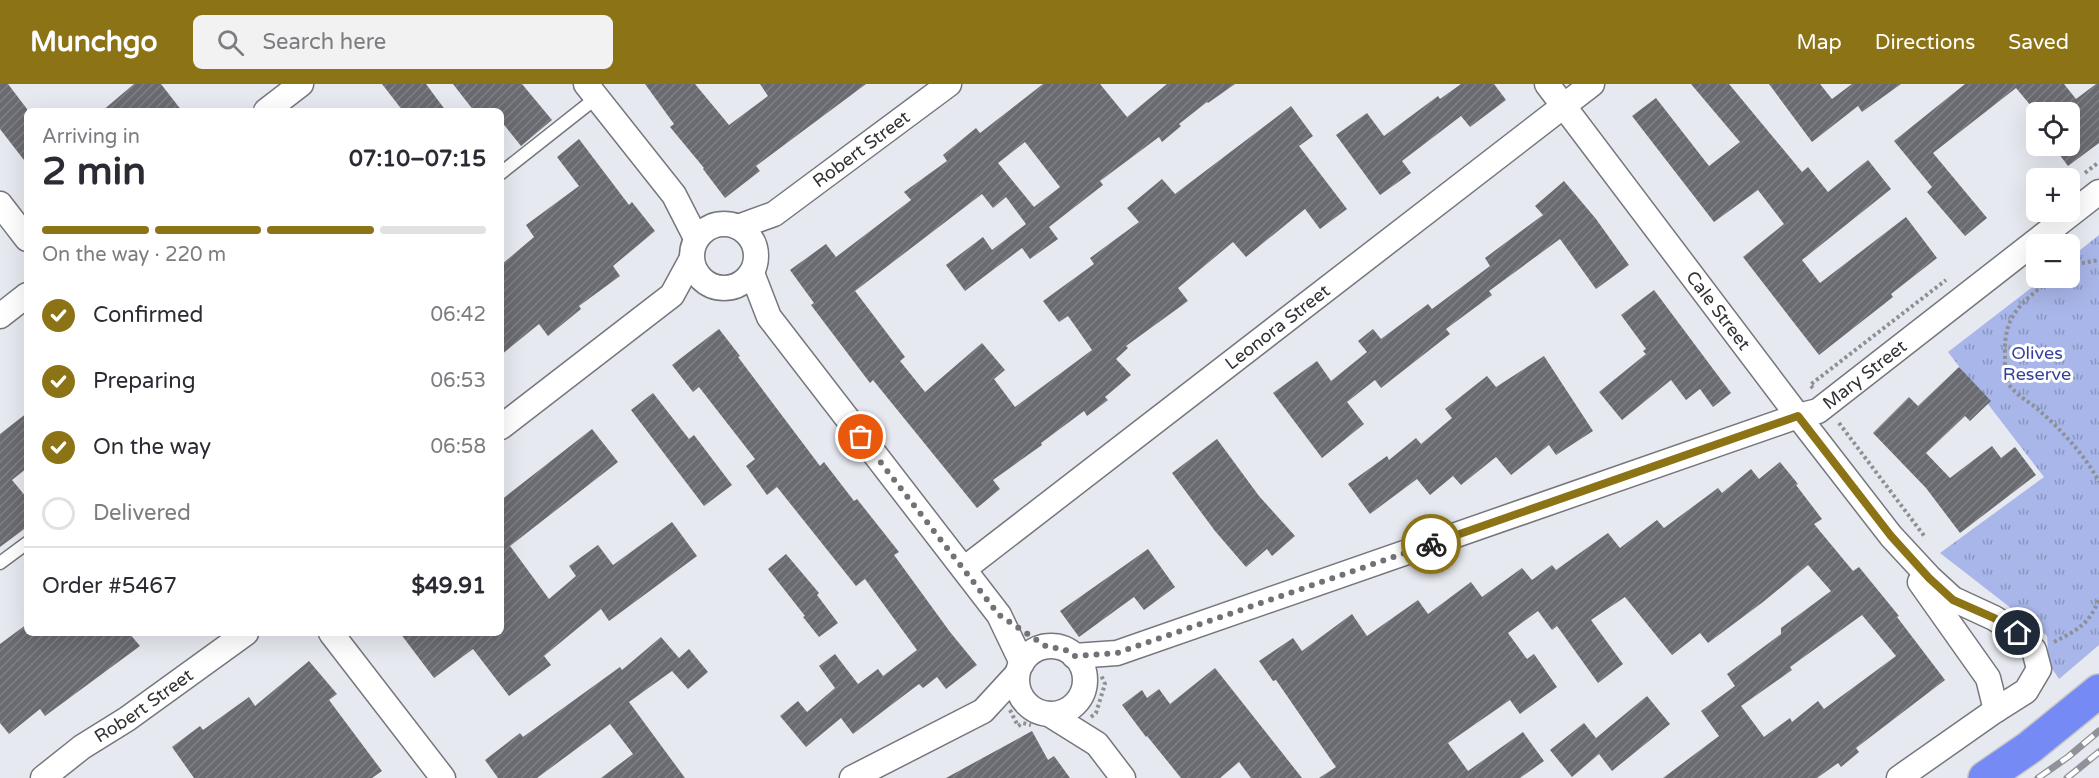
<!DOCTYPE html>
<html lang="en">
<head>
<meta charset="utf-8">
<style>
  body { margin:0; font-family:"Varela Round",sans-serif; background:#f2f2f3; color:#2b2b33; height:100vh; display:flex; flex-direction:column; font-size:22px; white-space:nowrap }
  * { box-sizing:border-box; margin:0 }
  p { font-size:20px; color:#7c7c81 }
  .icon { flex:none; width:33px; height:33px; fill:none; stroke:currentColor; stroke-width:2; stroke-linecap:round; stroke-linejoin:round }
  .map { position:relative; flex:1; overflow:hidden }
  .sheet { position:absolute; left:24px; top:24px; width:480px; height:528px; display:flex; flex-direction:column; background:#fff; border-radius:9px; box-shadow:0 6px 24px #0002 }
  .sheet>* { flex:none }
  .controls { position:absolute; left:2026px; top:18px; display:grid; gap:12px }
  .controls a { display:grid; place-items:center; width:54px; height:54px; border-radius:9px; background:#fff; box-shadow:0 6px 24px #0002; font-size:30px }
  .pin { position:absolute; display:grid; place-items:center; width:51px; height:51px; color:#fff; margin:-26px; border:3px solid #fff; border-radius:50%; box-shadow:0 2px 6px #0007 }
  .courier { position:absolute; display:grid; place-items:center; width:60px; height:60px; margin:-30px; border:4px solid #8b7316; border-radius:50%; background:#fff; color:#222; box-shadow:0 2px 8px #0007 }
  .headline em { font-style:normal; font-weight:700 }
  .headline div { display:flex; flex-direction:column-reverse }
  .headline { display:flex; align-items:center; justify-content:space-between; height:102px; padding:0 18px }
  h1 { font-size:39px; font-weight:700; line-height:45px }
  .bar { display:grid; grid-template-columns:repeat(4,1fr); gap:9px 6px; align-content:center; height:72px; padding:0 18px }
  .bar i { height:8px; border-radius:4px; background:#e1e1e2 }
  .bar .current { background:#8b7316 }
  .bar p { grid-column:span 4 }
  .line { display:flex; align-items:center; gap:15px; padding:0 18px; border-top:2px solid #e1e1e2 }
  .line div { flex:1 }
  ol { padding:0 18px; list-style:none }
  li { display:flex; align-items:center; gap:18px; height:66px }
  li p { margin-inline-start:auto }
  li .icon { padding:6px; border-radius:50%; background:#8b7316; color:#fff; stroke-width:4 }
  li:last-child { color:#7c7c81 }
  li i { width:33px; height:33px; border:3px solid #e1e1e2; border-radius:50% }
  header { display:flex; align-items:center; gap:36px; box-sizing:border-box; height:84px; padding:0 30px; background:#8b7316; color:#fff }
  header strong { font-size:28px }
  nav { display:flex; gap:33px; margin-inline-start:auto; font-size:21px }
  .search { width:420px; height:54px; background:#f2f2f3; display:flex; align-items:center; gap:15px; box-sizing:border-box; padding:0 21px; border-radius:9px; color:#7c7c81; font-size:22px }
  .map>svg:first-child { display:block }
</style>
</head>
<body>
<header>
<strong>Munchgo</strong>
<div class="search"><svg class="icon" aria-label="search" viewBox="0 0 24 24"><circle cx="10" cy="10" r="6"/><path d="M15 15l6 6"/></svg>Search here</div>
<nav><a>Map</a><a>Directions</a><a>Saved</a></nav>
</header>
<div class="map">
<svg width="2099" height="694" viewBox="0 0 2099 694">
  <defs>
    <pattern id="grass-tufts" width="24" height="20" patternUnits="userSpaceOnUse" patternTransform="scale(1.5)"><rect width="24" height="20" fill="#a8b6e9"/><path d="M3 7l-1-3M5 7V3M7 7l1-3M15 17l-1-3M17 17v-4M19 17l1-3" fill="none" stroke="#8995be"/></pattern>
    <pattern id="building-hatch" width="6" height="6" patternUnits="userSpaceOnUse" patternTransform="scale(1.5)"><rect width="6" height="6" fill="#696b71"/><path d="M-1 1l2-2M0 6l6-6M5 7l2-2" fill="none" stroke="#7f8185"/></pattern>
  </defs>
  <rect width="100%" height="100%" fill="#e7e9f0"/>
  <polygon fill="url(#grass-tufts)" points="2099,151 2099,561 2059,595 2049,580 2047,552 1940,469 2044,393 1948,268 2044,194 2070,194 2070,174"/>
  <g fill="url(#building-hatch)" fill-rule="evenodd">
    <polygon points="0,0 8,0 27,25 27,80 0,45"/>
    <polygon points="134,0 161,0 182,27 102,27"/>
    <polygon points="382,0 426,0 446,27 403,27"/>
    <polygon points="453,0 522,0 552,36 521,62 501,37 501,27 474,27"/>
    <polygon points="645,0 695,0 729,41 768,12 760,0 866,0 756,82 760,87 725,114 703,85 704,84 670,43 674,40"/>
    <path d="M1043,0H1100L1127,33L1167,0H1235L1208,19L1207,18L1179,40L1181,42L1162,58L1159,53L1100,97L1103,101L1049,143L1058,155L1030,175L1022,164L965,207L946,181L983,153L992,166L1026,140L1006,113L993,124L982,110L855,207L905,273L900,277L925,308L982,259L1005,286L994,295L1015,323L1092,266L1068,232L1059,238L1043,217L1094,180L1090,174L1139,138L1127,124L1162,95L1175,110L1291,22L1313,52L1299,62L1347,125L1320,145L1305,125L1246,173L1233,158L1178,204L1188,217L1126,262L1128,264L1116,275L1131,291L1105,313L1108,316L1087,332L1084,327L1041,359L1042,361L993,396L1000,405L977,424L873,296L870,299L811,221L814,219L790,186L826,160L836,173L911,116L904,108L947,77L943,71L976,44L980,49ZM1025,58L1060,103L1034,123L998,79Z"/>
    <polygon points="1461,0 1494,0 1506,16 1470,43 1461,32 1402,77 1411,89 1380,111 1336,51 1367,29 1384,52 1438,12 1440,15"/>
    <polygon points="1691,0 1729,0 1802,88 1808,83 1828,108 1868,76 1891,105 1802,176 1820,199 1906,133 1937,174 1891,210 1893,213 1819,271 1743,173 1784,140 1758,106 1714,138 1632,32 1656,14 1709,82 1740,58"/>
    <polygon points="1769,0 1820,0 1832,15 1852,0 1901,0 1862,28 1858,22 1812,58"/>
    <polygon points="1965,0 2064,0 2076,15 2096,0 2099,0 2099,59 2068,82 2053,62 2070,62 2070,28 2036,28 2016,4 1933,69 1987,134 1965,152 1927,108 1932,103 1894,57"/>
    <polygon points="579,55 629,121 632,118 655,147 613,182 620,192 579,222 581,225 548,252 539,240 501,271 501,181 534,153 526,141 579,102 557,73"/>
    <polygon points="1564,97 1596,135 1629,181 1596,205 1560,155 1489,207 1492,211 1446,245 1450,250 1381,304 1375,296 1347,318 1364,340 1322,374 1273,309 1317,277 1331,297 1367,268 1358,257 1373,245 1381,255 1428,220 1432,225 1490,182 1485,174 1543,131 1535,122"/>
    <polygon points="1654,206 1731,309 1713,323 1700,305 1686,316 1671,296 1622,336 1599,308 1646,270 1643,267 1646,265 1621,231"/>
    <polygon points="719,245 740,272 738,273 820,382 824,378 854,417 857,415 899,468 894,471 950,548 977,581 946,605 937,593 923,604 919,600 853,650 841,634 806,663 780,632 798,617 807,628 835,604 819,582 835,570 858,600 878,585 883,592 917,566 865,495 856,502 777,403 767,411 746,382 755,375 699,303 693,308 672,281"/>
    <polygon points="1544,272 1593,347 1556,371 1549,361 1511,391 1496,373 1461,401 1453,392 1430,411 1417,395 1370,430 1348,400 1387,372 1389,376 1416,354 1421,360 1452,334 1445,325 1487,292 1496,303"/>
    <polygon points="1959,283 1991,317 1970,337 1965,332 1926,369 1950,394 1992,362 2001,374 2015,363 2036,391 1960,449 1926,404 1873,349 1909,313 1918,322"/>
    <polygon points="653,309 689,355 694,351 732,401 704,422 631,326"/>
    <polygon points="27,329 27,384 12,396 27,414 27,443 0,463 0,350"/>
    <polygon points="592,345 618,378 510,462 549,515 576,492 569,482 598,461 613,481 672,438 697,472 609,537 601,525 544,572 551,581 509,612 473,565 434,594 400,549 501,549 501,416"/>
    <polygon points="1217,355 1259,412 1295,452 1272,472 1267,465 1246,483 1215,447 1172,389"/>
    <path d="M1780,378L1798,400L1796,401L1822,435L1814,440L1853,487L1859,483L1899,532L1897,533L1945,596L1856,664L1859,668L1841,683L1838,679L1817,694H1663L1719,652L1701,627L1735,602L1727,590L1781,550V544L1831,507L1808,481L1763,518L1708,559L1700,549L1672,571L1625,513L1591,536L1623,580L1598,599L1557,542L1552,546L1538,527L1508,549L1527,575L1534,570L1557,603L1520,630L1510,616L1448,659L1468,687L1523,648L1544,677L1520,694H1319L1336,683L1276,596L1273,597L1259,577L1293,554L1302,567L1352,530L1367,552L1418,516L1428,530L1471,498L1482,513L1522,484L1532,496L1552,481L1556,486L1608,449L1620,464L1657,436L1664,444L1718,404L1722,409L1751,385L1759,395ZM1862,531L1896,572L1824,625L1818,617L1792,638L1790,634L1764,653L1741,622L1792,586L1790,583Z"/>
    <polygon points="1148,465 1175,503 1144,526 1134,513 1079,553 1060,527"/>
    <polygon points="786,470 819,509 817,511 838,539 819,553 803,533 805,532 768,485"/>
    <polygon points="27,540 27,549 129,549 140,562 45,632 40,625 9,650 0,639 0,560"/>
    <polygon points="661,553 679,574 689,565 708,588 688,605 672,587 629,618 685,694 601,694 633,670 610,640 537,694 498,694 485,676 520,649 523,653 620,583 622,586"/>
    <polygon points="309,577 337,610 329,616 382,687 372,694 194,694 172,663 200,642 203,646 249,613 255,622"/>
    <polygon points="1215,584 1302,694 1251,694 1239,678 1220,694 1181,694 1147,652 1146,653 1122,621 1142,606 1147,614 1159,605 1170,620"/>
    <polygon points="1647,612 1670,640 1612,687 1599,670 1572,693 1550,666 1584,639 1596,654"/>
    <polygon points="1032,647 1048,676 1054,672 1070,694 946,694"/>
  </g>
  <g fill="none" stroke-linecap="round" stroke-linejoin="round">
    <defs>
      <g id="lane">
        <polyline points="501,89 596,14"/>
        <polyline points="0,479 27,459"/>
      </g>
      <g id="street">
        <polyline points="586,0 674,111 696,154"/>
        <path id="s1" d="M1547,0L1798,332L1891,452L1929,493L1953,515L1994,534L2018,549L2034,566L2039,585L2026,607L1996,626L1899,694"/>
        <polyline points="266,27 301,0"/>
        <polyline points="0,120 27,155"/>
        <circle cx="724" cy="172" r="32"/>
        <path id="s2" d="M738,143L774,130L949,0"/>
        <polyline points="752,189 769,233 999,531 1022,579"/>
        <polyline points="0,232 27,211"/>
        <polyline points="501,343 672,211 691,176"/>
        <path id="s3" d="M964,485L1592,0"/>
        <polyline points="1920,498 1988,594 1996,626"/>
        <polyline points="331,549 443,694"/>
        <circle cx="1051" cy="596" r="34"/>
        <path id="s4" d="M1074,572L1117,569L1798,332L1818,327L2099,108"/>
        <polyline points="1049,630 1097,660 1123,694"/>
        <path id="s5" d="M43,694L82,663L127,635L246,549"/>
        <polyline points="852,694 983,627 1017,590"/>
      </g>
      <polyline id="highway" points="1985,694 2030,663 2099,607"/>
    </defs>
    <use href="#lane" stroke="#75777d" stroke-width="15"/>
    <use href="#street" stroke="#75777d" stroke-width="27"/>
    <use href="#highway" stroke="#c5c6c6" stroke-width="36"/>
    <g stroke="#8e9095" stroke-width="4" stroke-dasharray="3 3" stroke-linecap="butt">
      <polyline points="2085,89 2099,78"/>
      <polyline points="2070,181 2099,176"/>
      <path d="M2052,194C2022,219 2003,230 2005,272C2005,281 2004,291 2008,299C2015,311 2030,318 2040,327C2062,347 2085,371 2099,398"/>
      <polyline points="1813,304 1810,301 1946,196"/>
      <polyline points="1839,339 1925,453"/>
      <path d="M2054,558C2077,546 2089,541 2099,515"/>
      <polyline points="1010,626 1018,642 1023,639 1031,641"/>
      <polyline points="1091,633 1096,629 1105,600 1101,591"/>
    </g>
    <use href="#lane" stroke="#fff" stroke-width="12"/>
    <use href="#street" stroke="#fff" stroke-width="24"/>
    <use href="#highway" stroke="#758af4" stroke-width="33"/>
    <defs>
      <g id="rail">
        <polyline points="2038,694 2068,673 2099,647"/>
        <polyline points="2067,694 2099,668"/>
      </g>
    </defs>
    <use href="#rail" stroke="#909297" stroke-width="7"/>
    <use href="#rail" stroke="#fff" stroke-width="4.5" stroke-dasharray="14" stroke-linecap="butt"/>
  </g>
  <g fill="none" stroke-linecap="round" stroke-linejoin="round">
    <polyline stroke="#717276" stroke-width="6" stroke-dasharray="0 10.8" points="861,353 999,531 1047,563 1064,565 1074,572 1117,569 1431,460"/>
    <polyline stroke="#8b7316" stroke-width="8" points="1431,460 1798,332 1891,452 1929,494 1953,516 1994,534 2018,549"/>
  </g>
  <g text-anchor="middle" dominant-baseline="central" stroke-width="6" stroke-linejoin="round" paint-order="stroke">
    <g font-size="18" fill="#313235" stroke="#fff">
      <text stroke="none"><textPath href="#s2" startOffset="147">Robert Street</textPath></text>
      <text stroke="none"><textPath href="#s1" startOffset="284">Cale Street</textPath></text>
      <text stroke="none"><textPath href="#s3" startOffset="396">Leonora Street</textPath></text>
      <text stroke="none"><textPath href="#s4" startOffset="844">Mary Street</textPath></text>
      <text stroke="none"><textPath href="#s5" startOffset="124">Robert Street</textPath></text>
    </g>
    <g font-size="18" fill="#343f9c" stroke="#fff">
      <text x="2037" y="269">Olives<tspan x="2037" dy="21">Reserve</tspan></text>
    </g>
  </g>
</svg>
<div class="controls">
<a><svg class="icon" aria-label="locate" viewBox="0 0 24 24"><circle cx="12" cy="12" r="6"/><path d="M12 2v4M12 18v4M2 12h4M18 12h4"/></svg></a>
<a>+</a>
<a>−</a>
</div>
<div class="pin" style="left:861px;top:353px;background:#ea580c"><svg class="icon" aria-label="bag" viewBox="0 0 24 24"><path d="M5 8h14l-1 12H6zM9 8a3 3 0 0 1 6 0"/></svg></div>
<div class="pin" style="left:2018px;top:549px;background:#1f2937"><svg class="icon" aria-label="home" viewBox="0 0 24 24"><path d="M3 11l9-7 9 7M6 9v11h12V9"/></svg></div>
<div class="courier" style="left:1431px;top:460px"><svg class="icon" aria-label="bike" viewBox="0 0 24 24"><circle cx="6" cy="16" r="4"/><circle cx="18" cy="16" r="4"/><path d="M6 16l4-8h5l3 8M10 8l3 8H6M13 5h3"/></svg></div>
<section class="sheet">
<div class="headline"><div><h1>2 min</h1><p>Arriving in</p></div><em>07:10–07:15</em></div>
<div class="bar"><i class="current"></i><i class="current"></i><i class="current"></i><i></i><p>On the way · 220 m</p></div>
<ol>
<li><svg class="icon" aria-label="check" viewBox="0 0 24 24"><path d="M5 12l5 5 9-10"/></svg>Confirmed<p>06:42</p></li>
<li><svg class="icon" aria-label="check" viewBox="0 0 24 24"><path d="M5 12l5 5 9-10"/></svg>Preparing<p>06:53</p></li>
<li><svg class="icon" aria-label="check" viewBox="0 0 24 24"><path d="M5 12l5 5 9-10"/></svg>On the way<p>06:58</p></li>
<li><i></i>Delivered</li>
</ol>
<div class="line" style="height:78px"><div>Order #5467</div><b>$49.91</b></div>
</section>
</div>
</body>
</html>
